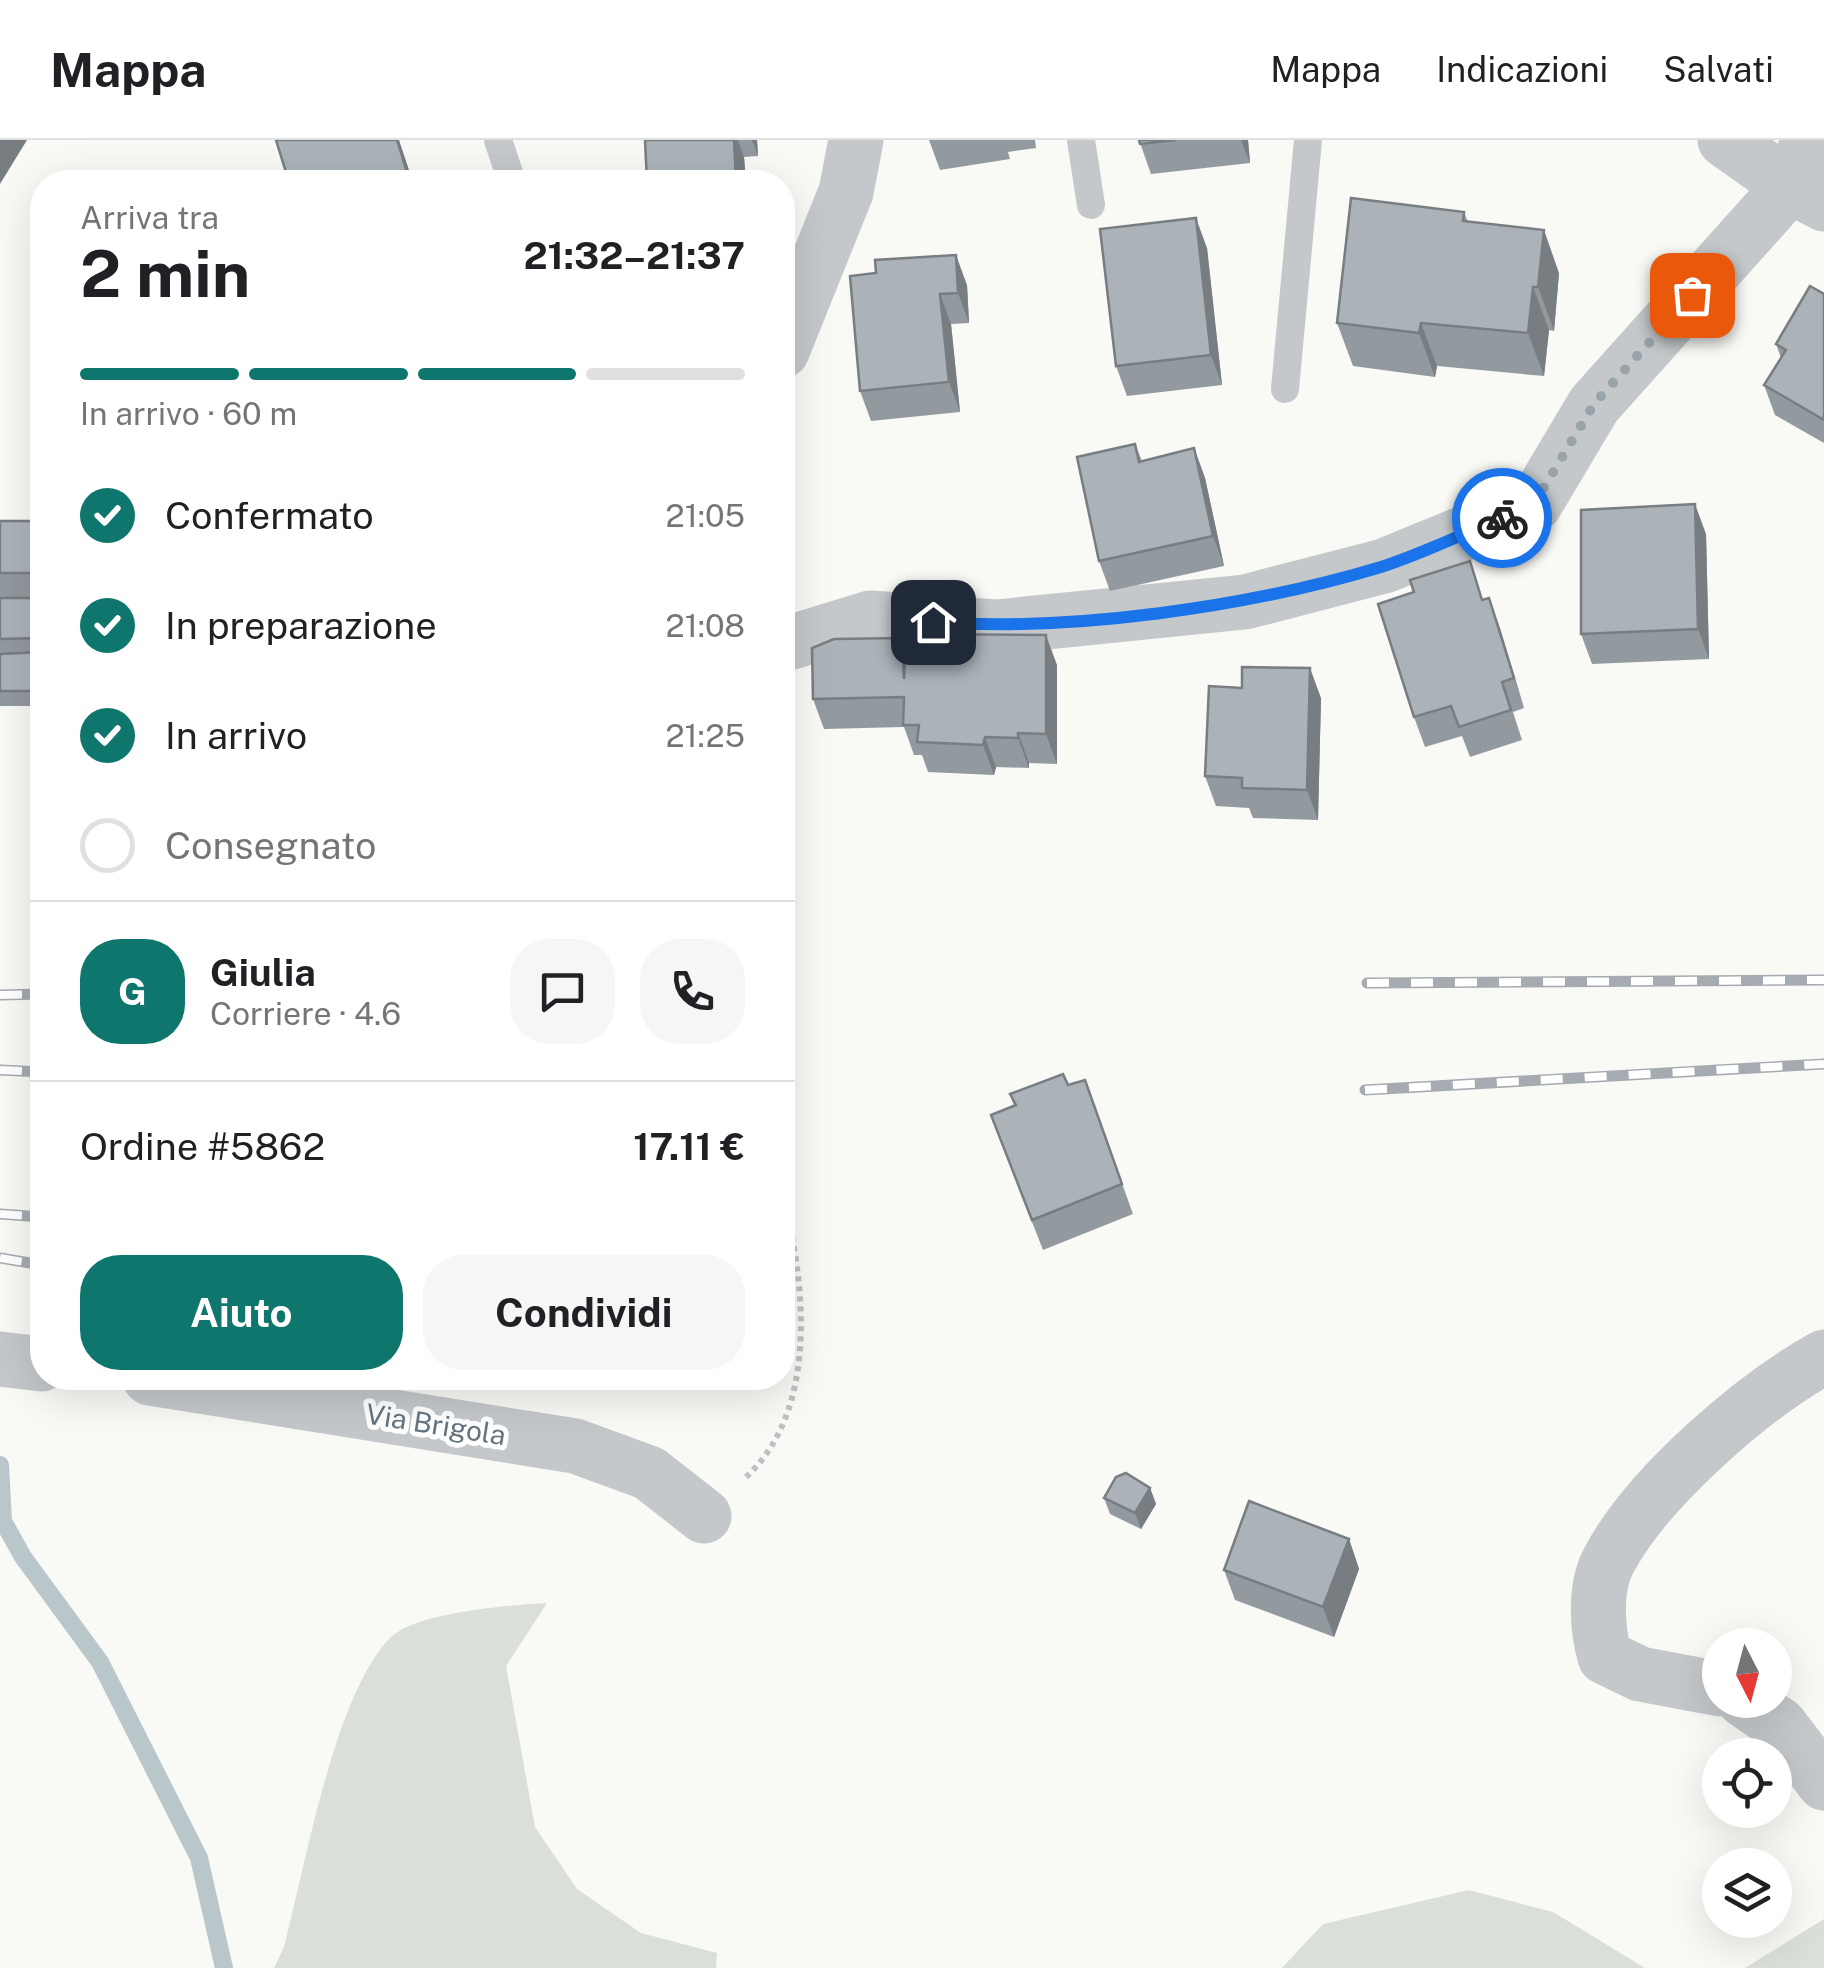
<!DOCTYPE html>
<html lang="it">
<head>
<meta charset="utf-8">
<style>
  body { margin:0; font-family:"Public Sans",sans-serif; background:#f6f6f6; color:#202124; height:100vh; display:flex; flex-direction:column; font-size:38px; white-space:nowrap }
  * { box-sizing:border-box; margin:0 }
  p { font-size:32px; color:#757577 }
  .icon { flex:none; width:55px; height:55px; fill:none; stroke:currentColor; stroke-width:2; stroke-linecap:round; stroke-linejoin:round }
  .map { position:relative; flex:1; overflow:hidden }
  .sheet { position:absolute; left:30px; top:30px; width:765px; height:1220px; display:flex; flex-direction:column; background:#fff; border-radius:40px; box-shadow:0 10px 40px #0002 }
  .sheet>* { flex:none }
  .needle { width:65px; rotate:174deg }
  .fabs { position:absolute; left:1702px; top:1488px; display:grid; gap:20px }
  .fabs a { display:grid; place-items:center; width:90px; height:90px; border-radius:50%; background:#fff; box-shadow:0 10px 40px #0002; font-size:50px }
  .pin { position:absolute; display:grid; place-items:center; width:85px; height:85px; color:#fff; margin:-42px; border-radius:20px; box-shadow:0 5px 15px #0006 }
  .courier { position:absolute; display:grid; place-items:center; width:100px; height:100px; margin:-50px; border:8px solid #1a73e8; border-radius:50%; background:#fff; color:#222; box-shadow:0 2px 12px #0007 }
  .summary em { font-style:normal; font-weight:700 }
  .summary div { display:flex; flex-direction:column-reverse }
  .summary { display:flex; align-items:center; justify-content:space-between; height:170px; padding:0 50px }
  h1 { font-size:65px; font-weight:700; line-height:75px }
  .bar { display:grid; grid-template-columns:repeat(4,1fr); gap:15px 10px; align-content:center; height:120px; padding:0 50px }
  .bar i { height:12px; border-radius:8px; background:#e0e0e0 }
  .bar .active { background:#0f766e }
  .bar p { grid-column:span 4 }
  .line { display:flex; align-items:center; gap:25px; padding:0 50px; border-top:2px solid #e0e0e0 }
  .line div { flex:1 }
  .round { display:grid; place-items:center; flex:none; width:105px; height:105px; border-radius:40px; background:#f6f6f6 }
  ol { padding:0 50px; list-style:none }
  li { display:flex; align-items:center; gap:30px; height:110px }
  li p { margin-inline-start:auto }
  li .icon { padding:10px; border-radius:50%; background:#0f766e; color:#fff; stroke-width:4 }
  li:last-child { color:#757577 }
  li i { width:55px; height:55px; border:5px solid #e0e0e0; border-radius:50% }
  .button { display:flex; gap:20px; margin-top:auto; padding:20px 50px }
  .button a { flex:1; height:115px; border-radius:40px; background:#0f766e; color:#fff; font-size:40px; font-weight:700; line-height:115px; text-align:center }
  .button a+a { background:#f6f6f6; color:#202124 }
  header { display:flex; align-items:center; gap:60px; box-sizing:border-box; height:140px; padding:0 50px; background:#fff; border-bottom:2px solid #e0e0e0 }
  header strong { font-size:48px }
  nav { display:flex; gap:55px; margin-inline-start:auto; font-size:35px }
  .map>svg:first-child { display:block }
</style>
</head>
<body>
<header>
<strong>Mappa</strong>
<nav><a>Mappa</a><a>Indicazioni</a><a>Salvati</a></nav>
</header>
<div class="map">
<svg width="1824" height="1828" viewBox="0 0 1824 1828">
  <rect width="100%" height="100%" fill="#f9f9f6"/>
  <g fill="#dae0d7">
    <path d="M547,1463L506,1526L535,1687L577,1749L641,1793L717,1813L716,1828H274L284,1807C305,1727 335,1552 391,1497C417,1472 511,1465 547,1463Z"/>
    <polygon points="1469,1750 1553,1772 1645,1828 1282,1828 1323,1784"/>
    <polygon points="1824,1779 1824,1828 1745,1828"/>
  </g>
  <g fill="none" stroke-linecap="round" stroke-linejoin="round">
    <polyline stroke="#bac7ca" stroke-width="18" points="0,1325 3,1381 23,1417 100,1522 199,1718 224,1828"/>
    <path stroke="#bec0c3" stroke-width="6" stroke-dasharray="5 5" stroke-linecap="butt" d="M746,1337C819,1270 806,1142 782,1054"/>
    <g stroke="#c4c8cb" stroke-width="28">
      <polyline points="498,0 512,42"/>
      <polyline points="1081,0 1091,65"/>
      <polyline points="1285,249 1308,0"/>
    </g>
    <g stroke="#c4c8cb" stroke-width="55">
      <polyline points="1725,0 1790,46 1824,64"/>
      <polyline points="782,211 846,52 856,0"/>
      <polyline points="782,505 870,478 996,487 1245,462 1384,426 1535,364 1594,265 1790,46 1809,0"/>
      <polyline points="0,1219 42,1224"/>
      <polyline points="150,1238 575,1306 649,1333 704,1376"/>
      <path d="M1720,1549L1640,1534L1605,1517C1597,1489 1594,1447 1609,1420C1648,1347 1752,1257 1824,1217"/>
      <polyline points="1744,1560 1780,1585 1824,1643"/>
    </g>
    <defs>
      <g id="rail">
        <polyline points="1367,843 1824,840"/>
        <polyline points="0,855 42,854"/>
        <polyline points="0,930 42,932"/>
        <polyline points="1365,950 1824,924"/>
        <polyline points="0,1074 42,1077"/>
        <polyline points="0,1118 42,1125"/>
      </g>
    </defs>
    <use href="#rail" stroke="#a5abb1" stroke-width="11"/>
    <use href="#rail" stroke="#fff" stroke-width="8" stroke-dasharray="22" stroke-linecap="butt"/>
  </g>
  <g fill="#939a9f">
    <polygon points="645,0 757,0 758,16 744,17 746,42 647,42"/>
    <polygon points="929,0 1035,0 1036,8 1008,12 1010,19 940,30"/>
    <polygon points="1139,0 1248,0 1250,23 1151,34"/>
    <polygon points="1464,72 1468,82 1559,133 1554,191 1549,190 1544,236 1437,226 1435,237 1353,226 1337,183"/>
    <polygon points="1207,108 1222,245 1127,256 1116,226"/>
    <polygon points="850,136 967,145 969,183 951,184 960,272 871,281 860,251"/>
    <polygon points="1824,154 1824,303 1775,275 1764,245 1781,218 1776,204"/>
    <polygon points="1135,304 1142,321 1194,308 1205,338 1224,426 1110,451 1099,421"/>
    <polygon points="0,381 42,385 42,566 0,566"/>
    <polygon points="1706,394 1709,519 1592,524 1581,494"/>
    <polygon points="1489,458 1524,568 1513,572 1522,600 1470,617 1462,596 1425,607 1414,577 1483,459"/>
    <polygon points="902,498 905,508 1057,525 1057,624 1029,623 1029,628 996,627 994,635 928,632 922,615 914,615 904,587 824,589 813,559"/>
    <polygon points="1321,558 1318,680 1253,678 1249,668 1216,666 1205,636"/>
    <polygon points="1085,940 1133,1074 1043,1110 1002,1005 1014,966 1010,954 1068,945"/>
    <polygon points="1150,1348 1156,1364 1141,1389 1110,1374 1104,1358"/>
    <polygon points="1349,1399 1359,1429 1334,1497 1235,1460 1224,1430"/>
  </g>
  <g fill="#787d82">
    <polygon points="0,0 27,0 0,44"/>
    <polygon points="397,0 399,0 413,42 410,42"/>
    <polygon points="734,0 738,0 744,17 746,42 736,42"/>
    <polygon points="752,0 757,0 758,16"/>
    <polygon points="1241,0 1248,0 1250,23"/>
    <polygon points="1196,78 1207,108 1222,245 1211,215"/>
    <polygon points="1544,90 1559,133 1554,191 1538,147"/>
    <polygon points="956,115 967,145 969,183 958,153"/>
    <polygon points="1533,147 1549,190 1544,236 1528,193"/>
    <polygon points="940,154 951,184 960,272 949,242"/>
    <polygon points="1421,183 1437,226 1435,237 1419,193"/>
    <polygon points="1194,308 1205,338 1224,426 1213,396"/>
    <polygon points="1695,364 1706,394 1709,519 1698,489"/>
    <polygon points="1489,458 1500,488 1524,568 1514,538"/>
    <polygon points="1046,495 1057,525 1057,624 1046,594"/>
    <polygon points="1310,528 1321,558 1318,680 1307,650"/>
    <polygon points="1018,593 1029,623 1029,628 1018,598"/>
    <polygon points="985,597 996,627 994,635 983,605"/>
    <polygon points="1150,1348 1156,1364 1141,1389 1135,1373"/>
    <polygon points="1349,1399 1359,1429 1334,1497 1323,1467"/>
  </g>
  <g fill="#abb3b9" stroke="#787d82" stroke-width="2.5">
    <polygon points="276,0 397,0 410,42 289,42"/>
    <polygon points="645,0 734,0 736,42 647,42"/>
    <polygon points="1139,0 1176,0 1140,4"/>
    <polygon points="1351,58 1464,72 1463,81 1544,90 1538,147 1533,147 1528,193 1421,183 1419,193 1337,183"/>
    <polygon points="1196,78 1211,215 1116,226 1100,89"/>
    <polygon points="956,115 958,153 940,154 949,242 860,251 850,136 876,133 875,120"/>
    <polygon points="1810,146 1824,154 1824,280 1764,245 1786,210 1776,204"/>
    <polygon points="1135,304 1139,322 1194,308 1213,396 1099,421 1077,317"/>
    <polygon points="1695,364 1698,489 1581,494 1581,370"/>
    <polygon points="0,381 41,381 42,433 0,433"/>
    <polygon points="1470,421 1482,460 1489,458 1514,538 1502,542 1511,570 1459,587 1451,566 1414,577 1378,464 1414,452 1410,440"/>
    <polygon points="0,458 42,458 42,498 0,499"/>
    <polygon points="906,494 1046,495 1046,594 1018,593 1018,598 985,597 983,605 917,602 919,585 903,585 904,557 813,559 812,508 834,499 902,498 904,539"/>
    <polygon points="42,512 42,551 0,551 0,514"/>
    <polygon points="1242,527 1310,528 1307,650 1242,648 1242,638 1205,636 1209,546 1242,548"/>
    <polygon points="1063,934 1068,945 1085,940 1122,1044 1032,1080 991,975 1016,965 1010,954"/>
    <polygon points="1126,1333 1150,1348 1135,1373 1104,1358 1116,1337"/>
    <polygon points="1249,1361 1349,1399 1323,1467 1224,1430"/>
  </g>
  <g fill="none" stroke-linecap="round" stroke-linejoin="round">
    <polyline stroke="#98a3aa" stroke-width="10" stroke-dasharray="0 18" points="1502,378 1534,364 1594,264 1692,155"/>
    <path stroke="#1a73e8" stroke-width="12" d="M933,482C1072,492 1248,467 1381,427C1422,414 1462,394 1502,378"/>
  </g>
  <g text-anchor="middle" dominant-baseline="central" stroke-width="10" stroke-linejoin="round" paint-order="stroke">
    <g font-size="28" fill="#647481" stroke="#fff">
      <text transform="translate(436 1284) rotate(9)">Via Brigola</text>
    </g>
  </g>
</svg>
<div class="fabs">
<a><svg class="needle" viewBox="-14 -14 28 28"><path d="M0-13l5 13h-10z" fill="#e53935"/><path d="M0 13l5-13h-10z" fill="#757577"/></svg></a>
<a><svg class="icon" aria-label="locate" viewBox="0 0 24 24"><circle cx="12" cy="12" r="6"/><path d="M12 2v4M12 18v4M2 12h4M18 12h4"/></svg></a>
<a><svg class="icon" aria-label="layers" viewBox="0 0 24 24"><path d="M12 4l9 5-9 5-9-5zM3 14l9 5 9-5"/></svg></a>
</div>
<div class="pin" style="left:1692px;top:155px;background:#ea580c"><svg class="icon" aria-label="bag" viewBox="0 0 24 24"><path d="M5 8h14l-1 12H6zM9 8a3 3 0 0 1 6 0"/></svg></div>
<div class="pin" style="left:933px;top:482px;background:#1f2937"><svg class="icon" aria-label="home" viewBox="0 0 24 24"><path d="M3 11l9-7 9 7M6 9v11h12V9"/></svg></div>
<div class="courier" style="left:1502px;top:378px"><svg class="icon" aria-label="bike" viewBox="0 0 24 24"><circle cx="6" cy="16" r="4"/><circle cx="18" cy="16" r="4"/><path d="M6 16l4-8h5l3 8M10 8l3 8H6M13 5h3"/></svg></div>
<section class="sheet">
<div class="summary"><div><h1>2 min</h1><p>Arriva tra</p></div><em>21:32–21:37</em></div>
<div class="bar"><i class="active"></i><i class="active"></i><i class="active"></i><i></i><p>In arrivo · 60 m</p></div>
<ol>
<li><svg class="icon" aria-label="check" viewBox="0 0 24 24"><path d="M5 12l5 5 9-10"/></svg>Confermato<p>21:05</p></li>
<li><svg class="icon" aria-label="check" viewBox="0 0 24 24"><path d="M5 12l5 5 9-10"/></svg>In preparazione<p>21:08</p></li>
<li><svg class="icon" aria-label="check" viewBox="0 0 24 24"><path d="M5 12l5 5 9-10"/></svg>In arrivo<p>21:25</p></li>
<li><i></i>Consegnato</li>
</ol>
<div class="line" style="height:180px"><b class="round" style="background:#0f766e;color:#fff">G</b><div><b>Giulia</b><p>Corriere · 4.6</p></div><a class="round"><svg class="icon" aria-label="chat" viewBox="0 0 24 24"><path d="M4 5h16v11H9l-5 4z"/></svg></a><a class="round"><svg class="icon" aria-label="phone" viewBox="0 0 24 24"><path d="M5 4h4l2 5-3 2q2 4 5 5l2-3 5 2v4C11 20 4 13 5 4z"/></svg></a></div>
<div class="line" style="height:130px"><div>Ordine #5862</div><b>17.11 €</b></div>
<div class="button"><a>Aiuto</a><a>Condividi</a></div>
</section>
</div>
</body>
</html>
